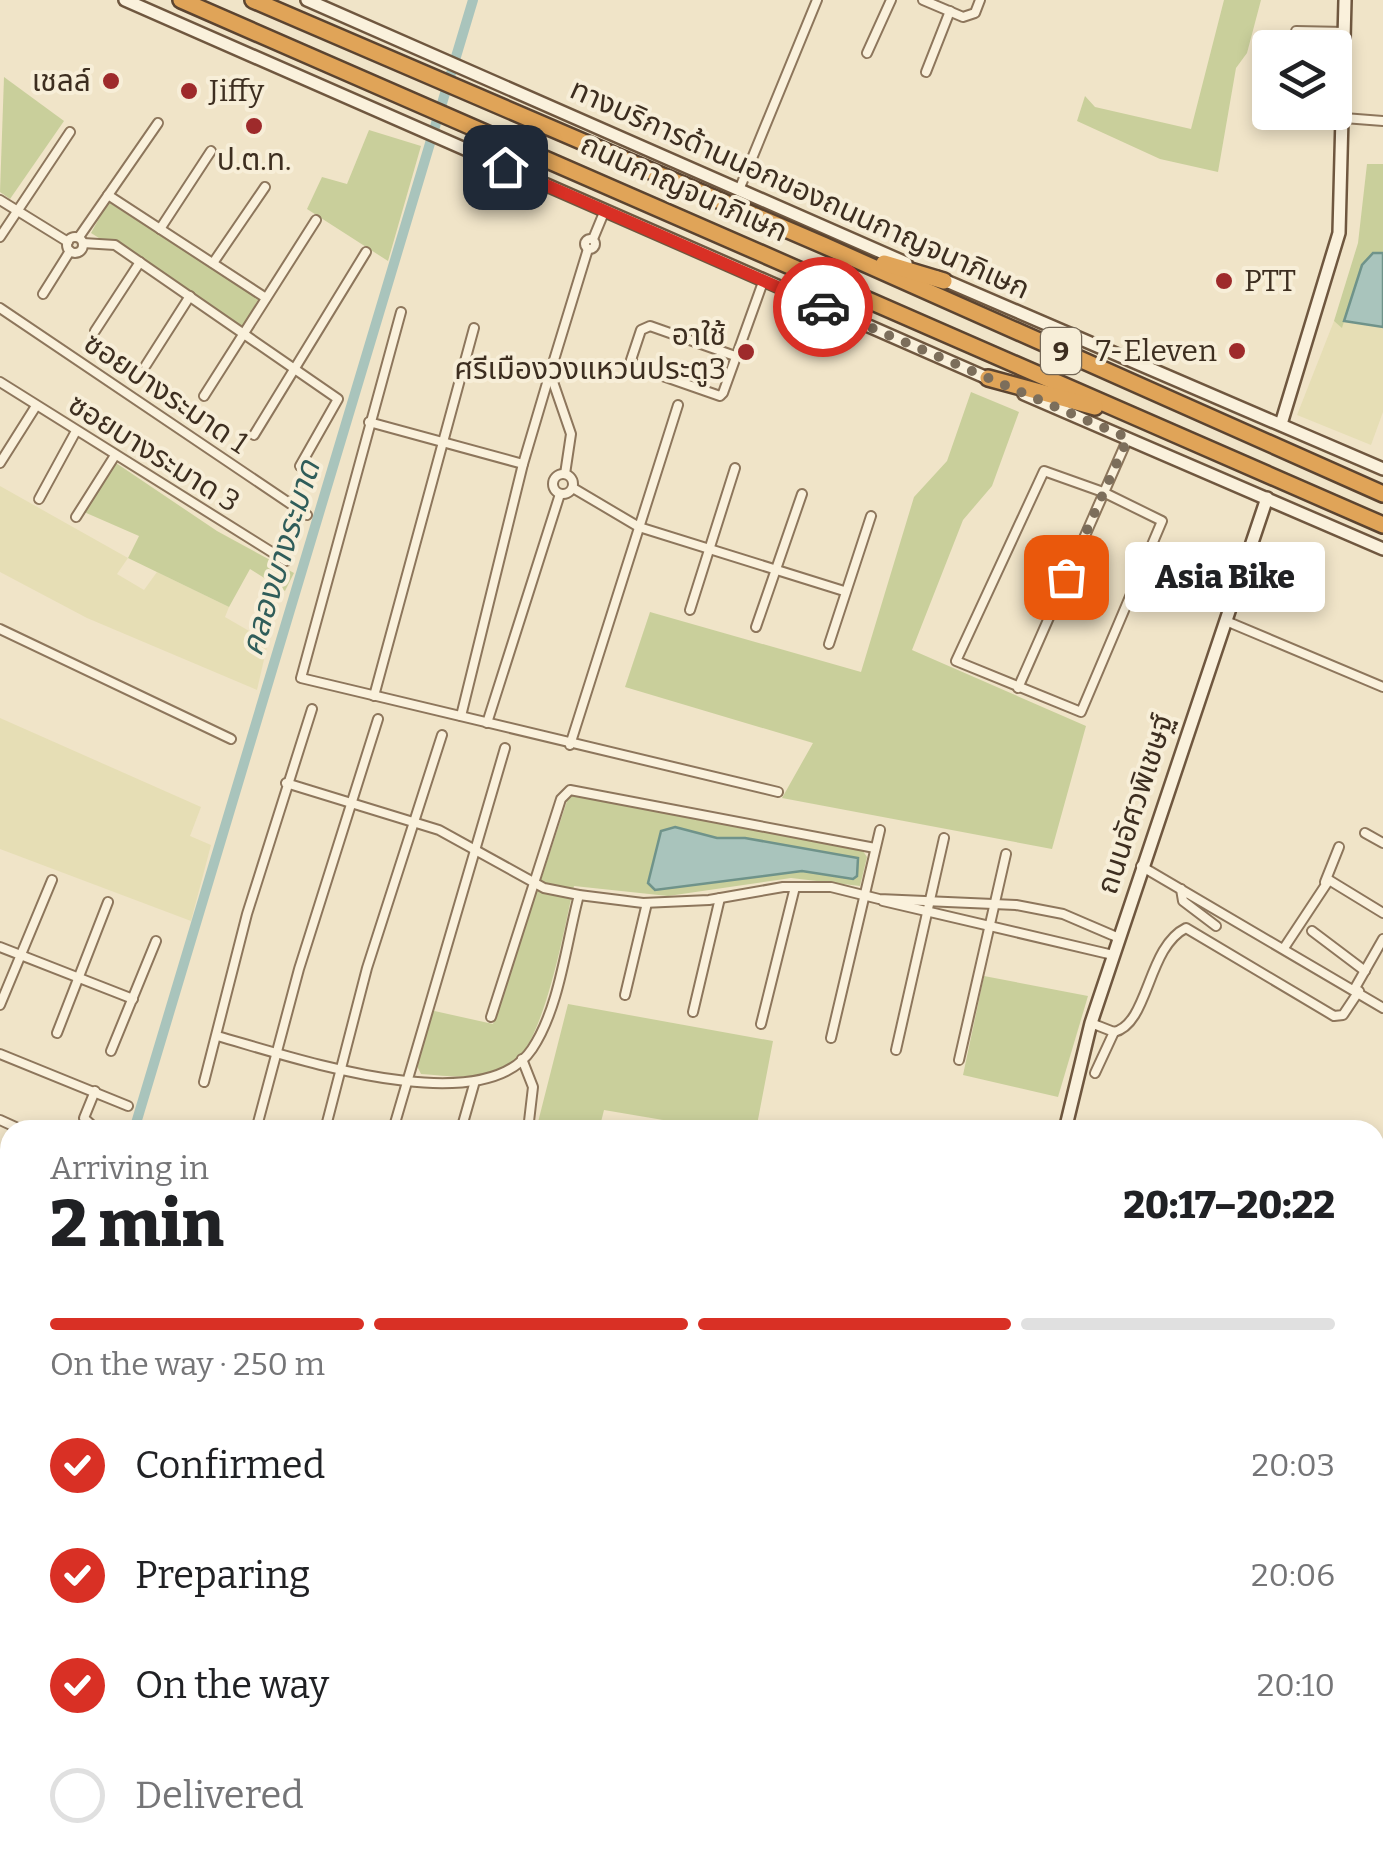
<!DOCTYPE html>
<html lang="en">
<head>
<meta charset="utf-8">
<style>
  body { margin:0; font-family:Bitter,"Noto Sans Thai",serif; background:#f6f6f6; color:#202124; height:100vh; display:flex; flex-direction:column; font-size:38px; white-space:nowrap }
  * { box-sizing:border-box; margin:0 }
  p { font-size:32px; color:#757577 }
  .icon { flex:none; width:55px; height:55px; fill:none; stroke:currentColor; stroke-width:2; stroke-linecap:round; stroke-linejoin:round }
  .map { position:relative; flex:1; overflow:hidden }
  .drawer { position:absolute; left:0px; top:1120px; width:1385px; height:750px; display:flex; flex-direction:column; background:#fff; border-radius:30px 30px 0 0; box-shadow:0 5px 15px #0003 }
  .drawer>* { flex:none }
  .fabs { position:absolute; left:1252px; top:30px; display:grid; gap:20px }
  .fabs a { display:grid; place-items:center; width:100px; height:100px; border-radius:10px; background:#fff; box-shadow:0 5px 15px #0003; font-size:50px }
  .pin { position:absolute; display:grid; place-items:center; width:85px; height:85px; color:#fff; margin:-42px; border-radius:20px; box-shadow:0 5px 15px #0006 }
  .courier { position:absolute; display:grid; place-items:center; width:100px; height:100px; margin:-50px; border:8px solid #d93025; border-radius:50%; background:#fff; color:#222; box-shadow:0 2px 12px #0007 }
  .bubble { position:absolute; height:70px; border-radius:10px; background:#fff; box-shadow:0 5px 15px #0003; font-size:32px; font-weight:800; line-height:70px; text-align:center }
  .head em { font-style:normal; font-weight:800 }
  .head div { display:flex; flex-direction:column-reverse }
  .head { display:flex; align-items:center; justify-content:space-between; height:170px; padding:0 50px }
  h1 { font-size:65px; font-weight:800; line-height:75px }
  .bar { display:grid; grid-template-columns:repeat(4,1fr); gap:15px 10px; align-content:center; height:120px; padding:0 50px }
  .bar i { height:12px; border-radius:8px; background:#e0e0e0 }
  .bar .on { background:#d93025 }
  .bar p { grid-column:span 4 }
  ol { padding:0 50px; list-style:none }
  li { display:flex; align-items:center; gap:30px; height:110px }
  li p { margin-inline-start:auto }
  li .icon { padding:10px; border-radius:50%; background:#d93025; color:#fff; stroke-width:4 }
  li:last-child { color:#757577 }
  li i { width:55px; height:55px; border:5px solid #e0e0e0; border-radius:50% }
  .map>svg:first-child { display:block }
</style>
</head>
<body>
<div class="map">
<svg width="1383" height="1870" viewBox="0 0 1383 1870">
  <rect width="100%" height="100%" fill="#f0e4c8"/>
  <g fill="#e6deb5">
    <polygon points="1334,321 1342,327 1344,321 1383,327 1383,412 1371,445 1297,415"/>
    <polygon points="0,486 128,558 117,574 144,590 157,572 229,607 225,617 268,642 257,690 87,618 0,572"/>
    <polygon points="0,718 201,807 190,836 211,845 191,921 0,849"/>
  </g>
  <g fill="#c9cf9b">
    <polygon points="1224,0 1261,0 1247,53 1236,68 1218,172 1160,159 1077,121 1085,96 1095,107 1191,129"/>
    <polygon points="4,77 64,121 10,199 0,192"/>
    <polygon points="369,130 421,146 388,261 307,209 322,177 347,184"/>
    <polygon points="1367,164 1383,164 1383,253 1373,253 1362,265 1342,328 1334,321 1358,243"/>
    <polygon points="108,202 259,298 242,328 91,233"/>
    <polygon points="971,392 1019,412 992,486 963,520 912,650 1086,726 1052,849 782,798 813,743 625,687 650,612 861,672 914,497 947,461"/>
    <polygon points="116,463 217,531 294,573 285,591 250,569 229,607 128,558 139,536 84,512"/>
    <path d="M576,794L863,851L867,857L860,886L791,878L668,896L574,886C564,927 544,1050 507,1068C481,1081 449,1076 421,1074L416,1064L430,1010L493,1024L569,795Z"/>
    <polygon points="984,976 1088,996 1058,1097 963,1075"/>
    <polygon points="568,1004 773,1041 756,1130 722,1130 604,1110 599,1130 536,1130"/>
  </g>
  <g fill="#a9c4bc" stroke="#6f938a" stroke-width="2.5">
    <polygon points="1373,253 1383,253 1383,327 1344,321 1362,265"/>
    <polygon points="675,827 717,838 745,838 858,858 857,876 853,879 802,871 655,890 648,883 661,831"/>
  </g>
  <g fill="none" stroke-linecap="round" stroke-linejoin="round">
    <g stroke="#a9c4bc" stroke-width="10">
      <polyline points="134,1130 473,0"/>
      <polyline points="0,1324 10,1329"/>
      <polyline points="0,1620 10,1588"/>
      <polyline points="901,1860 916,1870"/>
    </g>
    <defs>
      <g id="street">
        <polyline points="923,0 963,17 975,13 980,0"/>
        <polyline points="1296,31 1345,32"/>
        <polyline points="867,53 891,0"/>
        <polyline points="926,72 950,11"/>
        <polyline points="1344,118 1383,121"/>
        <polyline points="739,190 817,0"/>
        <polyline points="108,195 266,298"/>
        <polyline points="0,200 68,242"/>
        <polyline points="160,229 211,151"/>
        <circle cx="75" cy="245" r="8"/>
        <polyline points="0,237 70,132"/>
        <polyline points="79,237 158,123"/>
        <circle cx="590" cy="244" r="5"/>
        <polyline points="593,239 605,210"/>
        <polyline points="83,243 115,245 338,399 300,466"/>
        <polyline points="213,263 265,187"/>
        <polyline points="43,294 70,251"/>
        <polyline points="0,308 307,515"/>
        <polyline points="401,312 301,678 778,792"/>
        <polyline points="95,331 140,262"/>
        <polyline points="735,356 650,326 641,330 631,360 637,367 720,396 723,393 763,282"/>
        <polyline points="146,365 190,296"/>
        <polyline points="0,382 286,561"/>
        <polyline points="204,396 316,220"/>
        <polyline points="369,422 523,464"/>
        <polyline points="254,435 366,252"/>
        <polyline points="0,463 36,406"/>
        <polygon points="1044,471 1103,492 1162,521 1081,712 956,661"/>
        <circle cx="563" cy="484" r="10"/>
        <polyline points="565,474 571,434 550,373 588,249"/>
        <polyline points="573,488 639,527 844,591"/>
        <polyline points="39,499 76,431"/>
        <polyline points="76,517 114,457"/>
        <polyline points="690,610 735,468"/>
        <polyline points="1226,621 1383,687"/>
        <polyline points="756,627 802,494"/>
        <polyline points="0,629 231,739"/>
        <polyline points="829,644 871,516"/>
        <polyline points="1018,688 1128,438"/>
        <polyline points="374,696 474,328"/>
        <polyline points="461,716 523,464 550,373"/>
        <polyline points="487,723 560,494"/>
        <polyline points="570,745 678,405"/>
        <polyline points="286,783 439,830 544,888 579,895 643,903 709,900 783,887 831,887 879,899 1016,905 1063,914 1119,938"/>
        <polyline points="1365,833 1383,843"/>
        <polyline points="1141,866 1383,1008"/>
        <polyline points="1325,882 1339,847"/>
        <polyline points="1181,889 1183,901 1216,926"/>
        <polyline points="883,901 1113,955"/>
        <polyline points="1312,931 1365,971"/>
        <polyline points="0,947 133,999"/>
        <polyline points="1284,948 1329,880 1383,913"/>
        <polyline points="1355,988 1383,939"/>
        <polyline points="625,995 647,903"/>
        <polyline points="0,1005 52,880"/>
        <polyline points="693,1012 720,898"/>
        <polyline points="491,1017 561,799 570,790 875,848"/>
        <path d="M1091,1023L1114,1032C1149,1024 1147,947 1186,928L1334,1016L1343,1015L1359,991"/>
        <polyline points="761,1024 795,887"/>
        <polyline points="57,1033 108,902"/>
        <path d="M217,1036C287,1055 482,1124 532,1049C560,1007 566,943 579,895"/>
        <polyline points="831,1038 880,830"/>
        <polyline points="896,1050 944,838"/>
        <polyline points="111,1051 156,941"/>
        <polyline points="0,1054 128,1106"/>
        <polyline points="522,1059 533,1087 528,1130"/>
        <polyline points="959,1060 1006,854"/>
        <polyline points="1095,1073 1114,1032"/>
        <polyline points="204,1082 247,914 312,709"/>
        <polyline points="95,1091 84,1118 97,1130"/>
        <polyline points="0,1120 22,1130"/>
        <polyline points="256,1130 299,969 378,719"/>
        <polyline points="325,1130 367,968 442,735"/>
        <polyline points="393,1130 505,748"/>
        <polyline points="461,1130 475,1081"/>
        <polyline points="0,1177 10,1158"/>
        <polyline points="0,1204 10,1209"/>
        <polyline points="1375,1502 1383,1507"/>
        <polyline points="1375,1707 1383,1712"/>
        <polyline points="1375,1723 1383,1728"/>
        <polyline points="212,1860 228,1870"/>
        <polyline points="605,1860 615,1870"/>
        <polyline points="1102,1860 1118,1870"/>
        <polyline points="1206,1860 1208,1870"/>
        <polyline points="43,1870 46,1860"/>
        <polyline points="87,1870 90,1860"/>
        <polyline points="139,1870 143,1860"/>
        <polyline points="293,1870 303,1860"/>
        <polyline points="477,1870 487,1860"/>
        <polyline points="555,1870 565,1860"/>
        <polyline points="662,1870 672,1860"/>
        <polyline points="719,1870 724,1860"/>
        <polyline points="1022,1870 1029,1860"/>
        <polyline points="1059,1870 1061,1860"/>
      </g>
      <g id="secondary">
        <polyline points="125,0 994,381"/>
        <polyline points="307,0 906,263"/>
        <polyline points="937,277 1383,469"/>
        <polyline points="1024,394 1383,549"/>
        <polyline points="1281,424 1339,233 1345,0"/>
        <polyline points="1065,1130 1091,1023 1267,498"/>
        <polyline points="1375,1834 1383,1839"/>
      </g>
      <g id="highway">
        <polyline points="181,0 1383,525"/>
        <polyline points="253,0 823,245 1383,494"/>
        <polyline points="884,263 944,281"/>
        <polyline points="988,378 1095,407"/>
      </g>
    </defs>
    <use href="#street" stroke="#8d765c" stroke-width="12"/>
    <use href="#secondary" stroke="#6f573f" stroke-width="16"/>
    <use href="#highway" stroke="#5b4430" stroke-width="20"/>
    <use href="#street" stroke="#faf1dc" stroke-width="8"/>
    <use href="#secondary" stroke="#faf1dc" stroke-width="11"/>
    <use href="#highway" stroke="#e0a458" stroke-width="15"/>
  </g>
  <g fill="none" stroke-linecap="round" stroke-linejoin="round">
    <polyline stroke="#7c6e5b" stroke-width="10" stroke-dasharray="0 18" points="823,307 1128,438 1066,577"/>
    <polyline stroke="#d93025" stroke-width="12" points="505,167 823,307"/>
  </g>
  <g fill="#9e2a2b" stroke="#f7eed8" stroke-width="4">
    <circle cx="111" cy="81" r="10"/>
    <circle cx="189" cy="91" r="10"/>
    <circle cx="254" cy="126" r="10"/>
    <circle cx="1224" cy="281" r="10"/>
    <circle cx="1237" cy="351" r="10"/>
    <circle cx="746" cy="352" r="10"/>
  </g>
  <g text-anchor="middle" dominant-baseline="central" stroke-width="8" stroke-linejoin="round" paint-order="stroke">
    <rect fill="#f7eed8" stroke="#756857" stroke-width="2.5" x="1041" y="328" width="40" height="46" rx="8"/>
    <g font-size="28" font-weight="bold" fill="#3d2e20">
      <text x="1061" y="351">9</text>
    </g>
    <g font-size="30" fill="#3d2e20" stroke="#f7eed8" text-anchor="end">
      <text x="91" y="81">เชลล์</text>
      <text x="209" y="91" text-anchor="start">Jiffy</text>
      <text x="254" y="160" text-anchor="middle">ป.ต.ท.</text>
      <text x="1244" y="281" text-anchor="start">PTT</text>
      <text x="726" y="335">อาใช้<tspan x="726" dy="34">ศรีเมืองวงแหวนประตู3</tspan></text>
      <text x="1217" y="351">7-Eleven</text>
    </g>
    <g font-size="30" fill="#3d2e20" stroke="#f7eed8">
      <text transform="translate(684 188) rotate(24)">ถนนกาญจนาภิเษก</text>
      <text transform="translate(800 189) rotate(24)">ทางบริการด้านนอกของถนนกาญจนาภิเษก</text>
      <text transform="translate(166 393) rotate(34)">ซอยบางระมาด 1</text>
      <text transform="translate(154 453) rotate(32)">ซอยบางระมาด 3</text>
      <text transform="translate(1135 804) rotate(-72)">ถนนอัศวพิเชษฐ์</text>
    </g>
    <g font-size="32" font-style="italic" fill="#2f5d5a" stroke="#f7eed8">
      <text transform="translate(280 558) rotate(-73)">คลองบางระมาด</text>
    </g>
  </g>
</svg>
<div class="fabs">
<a><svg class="icon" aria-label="layers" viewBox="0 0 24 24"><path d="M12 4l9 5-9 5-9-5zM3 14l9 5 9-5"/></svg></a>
</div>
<div class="pin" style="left:1066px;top:577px;background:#ea580c"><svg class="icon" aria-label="bag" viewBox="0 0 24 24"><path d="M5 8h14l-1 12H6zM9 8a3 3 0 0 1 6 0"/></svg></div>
<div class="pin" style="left:505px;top:167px;background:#1f2937"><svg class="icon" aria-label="home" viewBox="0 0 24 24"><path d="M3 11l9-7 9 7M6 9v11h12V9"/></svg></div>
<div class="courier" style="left:823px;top:307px"><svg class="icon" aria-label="car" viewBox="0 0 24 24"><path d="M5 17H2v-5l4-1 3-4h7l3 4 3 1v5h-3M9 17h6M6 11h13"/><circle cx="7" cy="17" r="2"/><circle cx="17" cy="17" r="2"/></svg></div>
<div class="bubble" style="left:1125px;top:542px;width:200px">Asia Bike</div>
<section class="drawer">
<div class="head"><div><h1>2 min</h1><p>Arriving in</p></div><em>20:17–20:22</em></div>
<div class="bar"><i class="on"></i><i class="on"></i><i class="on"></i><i></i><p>On the way · 250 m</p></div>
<ol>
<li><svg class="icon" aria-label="check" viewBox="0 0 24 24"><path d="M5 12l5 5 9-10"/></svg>Confirmed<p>20:03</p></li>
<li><svg class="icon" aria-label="check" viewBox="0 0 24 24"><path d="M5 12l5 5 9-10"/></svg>Preparing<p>20:06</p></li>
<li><svg class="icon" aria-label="check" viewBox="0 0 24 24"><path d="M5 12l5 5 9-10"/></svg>On the way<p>20:10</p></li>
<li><i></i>Delivered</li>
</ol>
</section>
</div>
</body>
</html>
